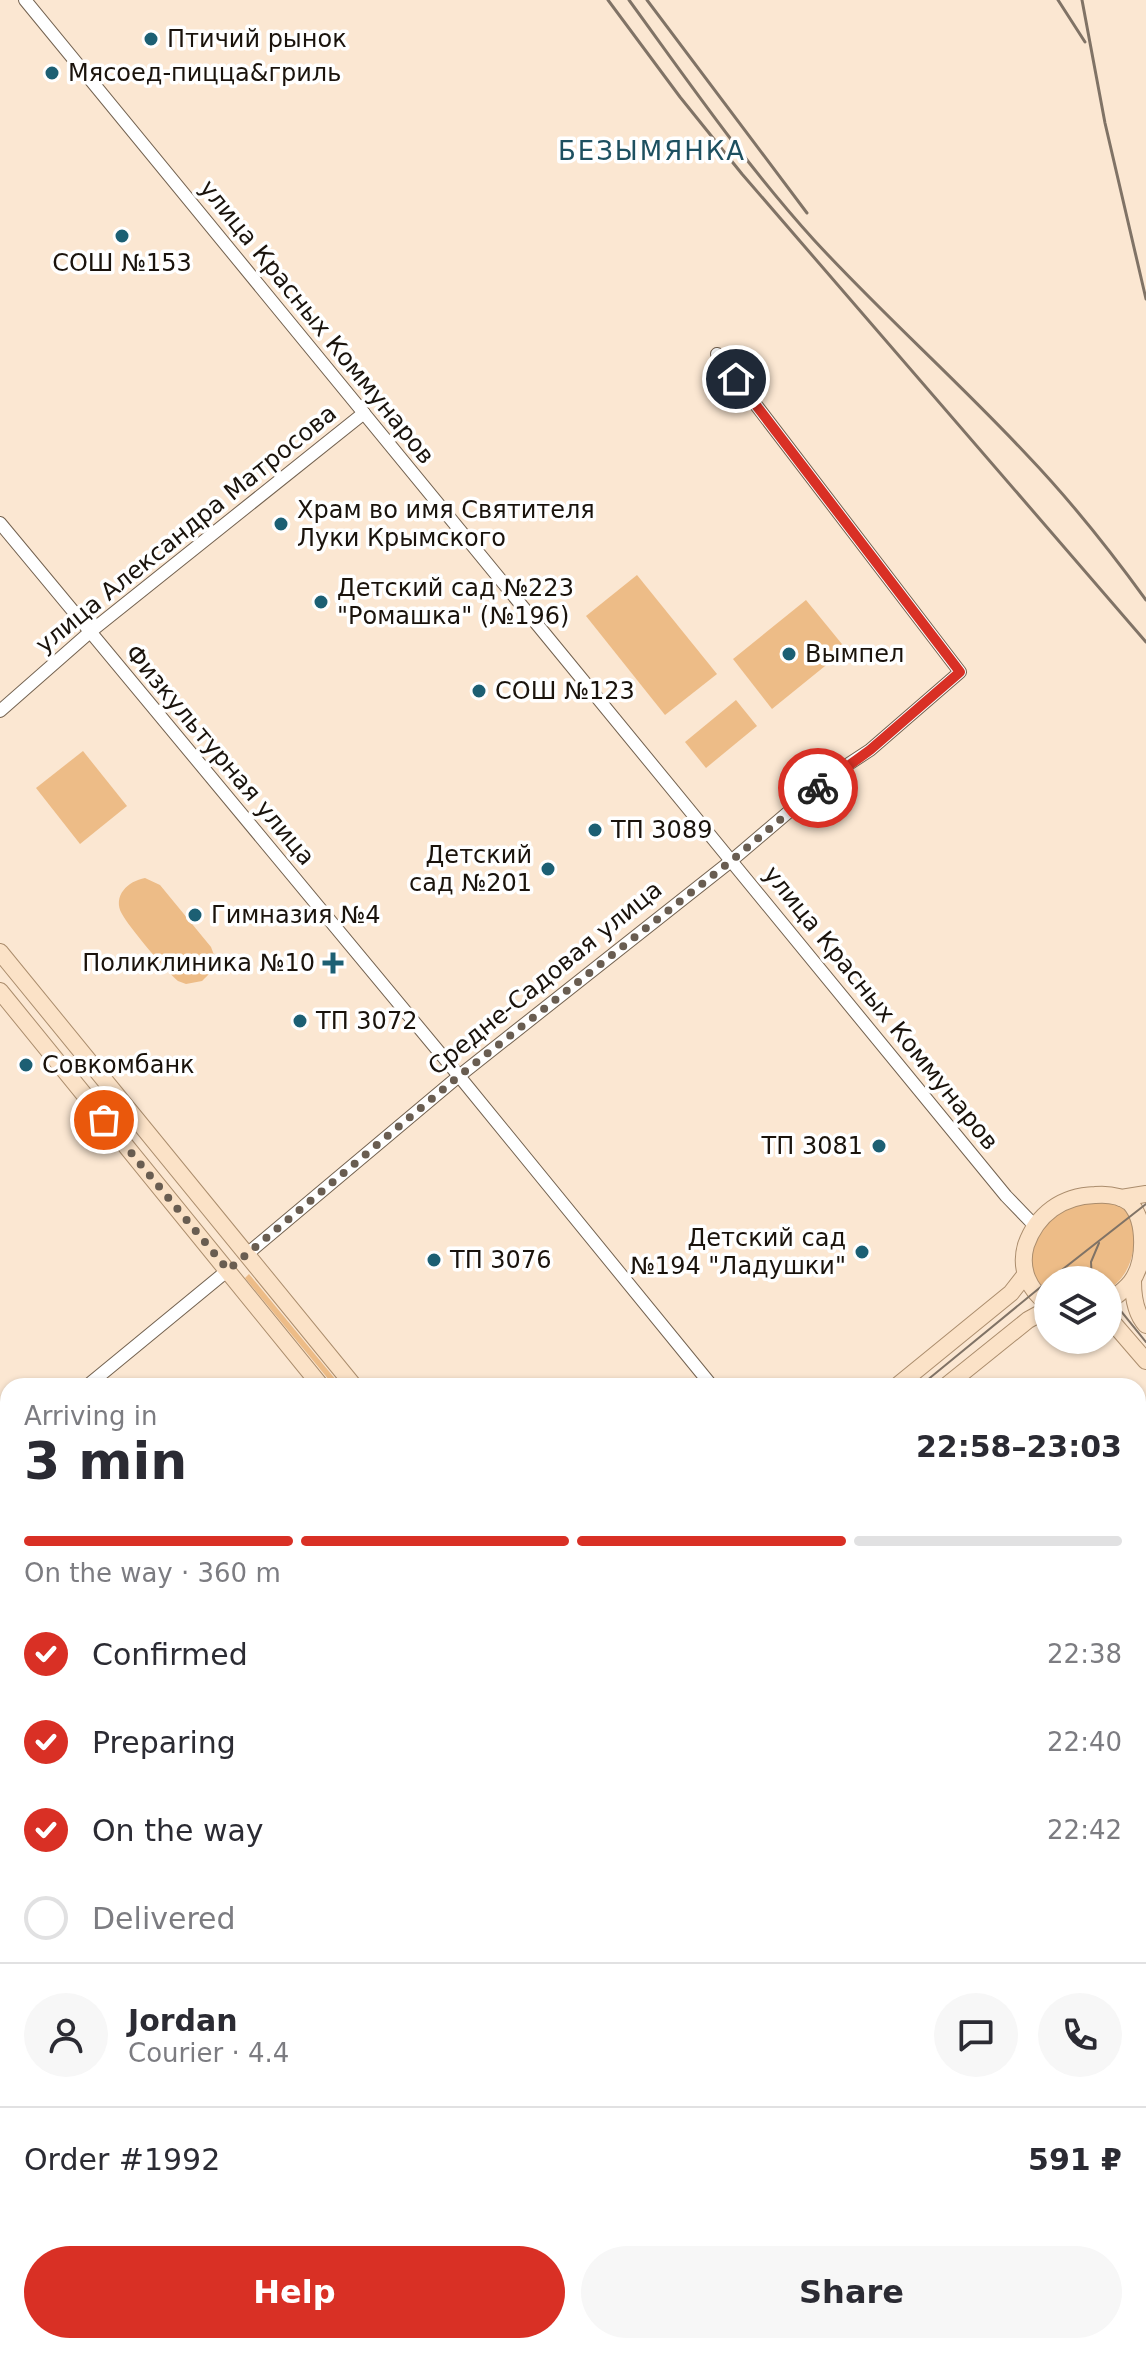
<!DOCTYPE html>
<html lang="en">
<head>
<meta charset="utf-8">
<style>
  body { margin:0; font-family:"DejaVu Sans",sans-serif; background:#f7f7f7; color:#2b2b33; height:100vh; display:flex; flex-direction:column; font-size:30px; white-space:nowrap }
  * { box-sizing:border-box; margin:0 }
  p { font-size:26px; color:#7c7c81 }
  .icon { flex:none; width:44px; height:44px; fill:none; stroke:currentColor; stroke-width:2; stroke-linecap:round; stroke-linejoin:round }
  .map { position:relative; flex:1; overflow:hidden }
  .panel { position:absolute; left:0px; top:1378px; width:1146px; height:976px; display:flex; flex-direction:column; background:#fff; border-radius:24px 24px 0 0; box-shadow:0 2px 6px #0004 }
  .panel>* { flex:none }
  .buttons { position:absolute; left:1034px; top:1266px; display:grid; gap:16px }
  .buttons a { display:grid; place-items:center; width:88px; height:88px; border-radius:50%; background:#fff; box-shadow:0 2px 6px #0004; font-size:40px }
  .pin { position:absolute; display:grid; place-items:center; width:68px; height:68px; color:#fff; margin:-34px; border:4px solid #fff; border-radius:50%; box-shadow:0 2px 8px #0007 }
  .courier { position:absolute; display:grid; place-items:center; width:80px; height:80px; margin:-40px; border:6px solid #d93025; border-radius:50%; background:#fff; color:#222; box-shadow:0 2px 10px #0007 }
  .summary em { font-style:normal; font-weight:700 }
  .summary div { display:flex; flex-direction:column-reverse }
  .summary { display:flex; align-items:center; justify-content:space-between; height:136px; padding:0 24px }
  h1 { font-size:52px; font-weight:700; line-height:60px }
  .bar { display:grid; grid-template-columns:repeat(4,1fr); gap:12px 8px; align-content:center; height:96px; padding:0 24px }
  .bar i { height:10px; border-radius:6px; background:#e1e1e2 }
  .bar .current { background:#d93025 }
  .bar p { grid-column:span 4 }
  .line { display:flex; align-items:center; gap:20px; padding:0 24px; border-top:2px solid #e1e1e2 }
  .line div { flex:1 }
  .round { display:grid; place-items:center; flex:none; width:84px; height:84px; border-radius:42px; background:#f7f7f7 }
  ol { padding:0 24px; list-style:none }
  li { display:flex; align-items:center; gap:24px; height:88px }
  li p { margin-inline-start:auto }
  li .icon { padding:8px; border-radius:50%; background:#d93025; color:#fff; stroke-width:4 }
  li:last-child { color:#7c7c81 }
  li i { width:44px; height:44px; border:4px solid #e1e1e2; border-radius:50% }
  .button { display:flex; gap:16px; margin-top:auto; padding:16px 24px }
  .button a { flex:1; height:92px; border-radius:48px; background:#d93025; color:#fff; font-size:32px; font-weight:700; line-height:92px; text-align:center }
  .button a+a { background:#f7f7f7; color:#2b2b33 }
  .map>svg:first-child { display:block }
</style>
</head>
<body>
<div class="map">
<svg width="1146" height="2354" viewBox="0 0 1146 2354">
  <rect width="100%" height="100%" fill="#fbe7d2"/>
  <g fill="#edbc87">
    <polygon points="637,575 717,674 665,715 586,616"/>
    <polygon points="806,600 846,649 772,709 733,659"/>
    <polygon points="736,700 757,726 706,768 685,742"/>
    <polygon points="83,751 127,806 80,844 36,788"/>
    <path d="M145,878L160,885L211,947L214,955L212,971L202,981L186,984L178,981C166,971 129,927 122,914C112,896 128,881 145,878Z"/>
    <path d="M1102,1200L1122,1205L1136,1224C1134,1251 1133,1273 1108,1290V1280H1048V1294C1039,1284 1031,1274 1030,1261C1030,1239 1051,1213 1071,1206C1080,1203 1092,1202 1102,1200Z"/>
    <polygon points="249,1274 341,1386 334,1386 245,1278"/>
  </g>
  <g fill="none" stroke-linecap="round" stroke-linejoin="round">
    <defs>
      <g id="minor">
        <polyline points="25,0 1006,1196 1035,1226"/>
        <polyline points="0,523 459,1076 712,1386"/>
        <polyline points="0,711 90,632 364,413"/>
        <polyline points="247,1254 459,1076 731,861 832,775 870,750 960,672 717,354"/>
        <polyline points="87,1386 228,1270"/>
        <polyline points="0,1440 8,1450"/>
        <polyline points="1138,1999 1146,2009"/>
        <polyline points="540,2354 550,2346"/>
      </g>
      <g id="major">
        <polyline points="0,952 354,1386"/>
        <polyline points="0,991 321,1386"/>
        <polyline points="1121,1198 1146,1194"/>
        <path d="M1133,1281C1133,1297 1135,1313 1146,1325"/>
        <path d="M1048,1304C1029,1290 1019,1269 1026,1245C1037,1214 1062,1196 1095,1195C1107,1194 1120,1195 1130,1203C1146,1221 1146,1262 1131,1282C1125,1290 1116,1296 1108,1302"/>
        <polyline points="1108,1317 1146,1361"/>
        <polyline points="897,1386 1011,1293 1025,1275"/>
        <polyline points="946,1386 1028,1320 1048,1309"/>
        <polyline points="0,1883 8,1893"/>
        <polyline points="0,2119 8,2113"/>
        <polyline points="0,2159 8,2152"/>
        <polyline points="1138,2344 1146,2354"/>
        <polyline points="372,2346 379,2354"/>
        <polyline points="1106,2346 1112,2354"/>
      </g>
    </defs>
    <use href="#minor" stroke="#736250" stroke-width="14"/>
    <use href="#major" stroke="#ab8d6d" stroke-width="18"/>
    <use href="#minor" stroke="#fff" stroke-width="12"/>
    <use href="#major" stroke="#fbe2c7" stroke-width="16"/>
    <g stroke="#807366" stroke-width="2">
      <polyline points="1049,1280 1146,1204"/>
      <polyline points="1092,1280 1091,1262 1099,1243"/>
      <polyline points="1108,1295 1146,1342"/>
      <polyline points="920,1386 1048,1281"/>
      <polyline points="1138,2005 1146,2005"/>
      <polyline points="0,2142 8,2135"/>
    </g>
    <g stroke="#807366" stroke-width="3">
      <polyline points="608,0 680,97 742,174 1146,642"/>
      <path d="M629,0C688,81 746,165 814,240C882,314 958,381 1027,455C1070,500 1109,549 1146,600"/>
      <polyline points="647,0 807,213"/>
      <polyline points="1058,0 1085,42"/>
      <polyline points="1082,0 1105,123 1146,299"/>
    </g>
  </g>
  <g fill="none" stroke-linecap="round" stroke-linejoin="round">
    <polyline stroke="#695d51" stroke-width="8" stroke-dasharray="0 14.4" points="104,1120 228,1270 459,1076 731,861 818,788"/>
    <polyline stroke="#d93025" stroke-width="10" points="736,379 960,672 870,750 818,788"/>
  </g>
  <g fill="#1c5f73" stroke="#fff" stroke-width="3">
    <circle cx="151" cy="39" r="8"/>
    <circle cx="52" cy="73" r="8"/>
    <circle cx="122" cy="236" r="8"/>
    <circle cx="281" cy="524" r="8"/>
    <circle cx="321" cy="602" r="8"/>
    <circle cx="789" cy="654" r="8"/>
    <circle cx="479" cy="691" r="8"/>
    <circle cx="595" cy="830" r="8"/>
    <circle cx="548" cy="869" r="8"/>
    <circle cx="195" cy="915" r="8"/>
    <path d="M329 951h8v8h8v8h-8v8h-8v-8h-8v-8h8z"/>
    <circle cx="300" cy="1021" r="8"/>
    <circle cx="26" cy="1065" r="8"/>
    <circle cx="879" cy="1146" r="8"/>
    <circle cx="862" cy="1252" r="8"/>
    <circle cx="434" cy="1260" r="8"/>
  </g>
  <g text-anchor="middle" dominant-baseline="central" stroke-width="7" stroke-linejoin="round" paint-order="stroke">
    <g font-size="24" fill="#1a130c" stroke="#fff" text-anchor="start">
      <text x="167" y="39">Птичий рынок</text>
      <text x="68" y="73">Мясоед-пицца&amp;гриль</text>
      <text x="122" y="263" text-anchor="middle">СОШ №153</text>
      <text x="297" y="510">Храм во имя Святителя<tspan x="297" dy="28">Луки Крымского</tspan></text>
      <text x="337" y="588">Детский сад №223<tspan x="337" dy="28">"Ромашка" (№196)</tspan></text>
      <text x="805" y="654">Вымпел</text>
      <text x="495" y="691">СОШ №123</text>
      <text x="611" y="830">ТП 3089</text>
      <text x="532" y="855" text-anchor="end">Детский<tspan x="532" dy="28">сад №201</tspan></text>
      <text x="211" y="915">Гимназия №4</text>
      <text x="315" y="963" text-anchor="end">Поликлиника №10</text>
      <text x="316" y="1021">ТП 3072</text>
      <text x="42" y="1065">Совкомбанк</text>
      <text x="863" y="1146" text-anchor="end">ТП 3081</text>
      <text x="846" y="1238" text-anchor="end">Детский сад<tspan x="846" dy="28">№194 "Ладушки"</tspan></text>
      <text x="450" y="1260">ТП 3076</text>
    </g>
    <g font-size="24" fill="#1a130c" stroke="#fff">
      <text transform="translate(317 322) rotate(51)">улица Красных Коммунаров</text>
      <text transform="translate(186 529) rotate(-39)">улица Александра Матросова</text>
      <text transform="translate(220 755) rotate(50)">Физкультурная улица</text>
      <text transform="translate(545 978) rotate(-39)">Средне-Садовая улица</text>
      <text transform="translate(881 1008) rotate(51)">улица Красных Коммунаров</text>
    </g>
    <g font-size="26" letter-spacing="2" fill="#1d5060" stroke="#fff">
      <text x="652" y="151">БЕЗЫМЯНКА</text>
    </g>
  </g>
</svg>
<div class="buttons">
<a><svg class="icon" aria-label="layers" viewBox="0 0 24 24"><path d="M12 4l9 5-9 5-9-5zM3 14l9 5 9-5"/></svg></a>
</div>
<div class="pin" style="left:104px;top:1120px;background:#ea580c"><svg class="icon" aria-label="bag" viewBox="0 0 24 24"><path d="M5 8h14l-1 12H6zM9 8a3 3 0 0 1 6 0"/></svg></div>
<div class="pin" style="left:736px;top:379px;background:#1f2937"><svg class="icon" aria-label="home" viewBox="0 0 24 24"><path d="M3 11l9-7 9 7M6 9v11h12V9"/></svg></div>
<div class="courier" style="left:818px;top:788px"><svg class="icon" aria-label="bike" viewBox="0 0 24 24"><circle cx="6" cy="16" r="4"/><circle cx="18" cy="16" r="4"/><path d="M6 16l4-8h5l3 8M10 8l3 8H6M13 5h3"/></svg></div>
<section class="panel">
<div class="summary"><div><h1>3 min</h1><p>Arriving in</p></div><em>22:58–23:03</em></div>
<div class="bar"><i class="current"></i><i class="current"></i><i class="current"></i><i></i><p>On the way · 360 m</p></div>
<ol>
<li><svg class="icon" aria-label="check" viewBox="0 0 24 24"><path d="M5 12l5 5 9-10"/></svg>Confirmed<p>22:38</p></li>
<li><svg class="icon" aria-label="check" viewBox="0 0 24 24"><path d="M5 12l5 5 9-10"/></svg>Preparing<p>22:40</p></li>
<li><svg class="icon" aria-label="check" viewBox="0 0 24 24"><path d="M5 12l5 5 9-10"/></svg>On the way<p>22:42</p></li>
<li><i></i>Delivered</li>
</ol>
<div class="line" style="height:144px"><a class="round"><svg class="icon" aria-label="person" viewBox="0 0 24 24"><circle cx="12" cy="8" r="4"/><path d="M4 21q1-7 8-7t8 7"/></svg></a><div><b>Jordan</b><p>Courier · 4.4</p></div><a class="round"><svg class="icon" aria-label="chat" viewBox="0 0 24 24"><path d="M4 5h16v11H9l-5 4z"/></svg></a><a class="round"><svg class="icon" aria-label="phone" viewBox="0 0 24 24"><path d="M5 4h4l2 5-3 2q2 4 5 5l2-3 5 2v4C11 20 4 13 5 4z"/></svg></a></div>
<div class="line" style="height:104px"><div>Order #1992</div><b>591 ₽</b></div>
<div class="button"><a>Help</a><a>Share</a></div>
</section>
</div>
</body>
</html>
